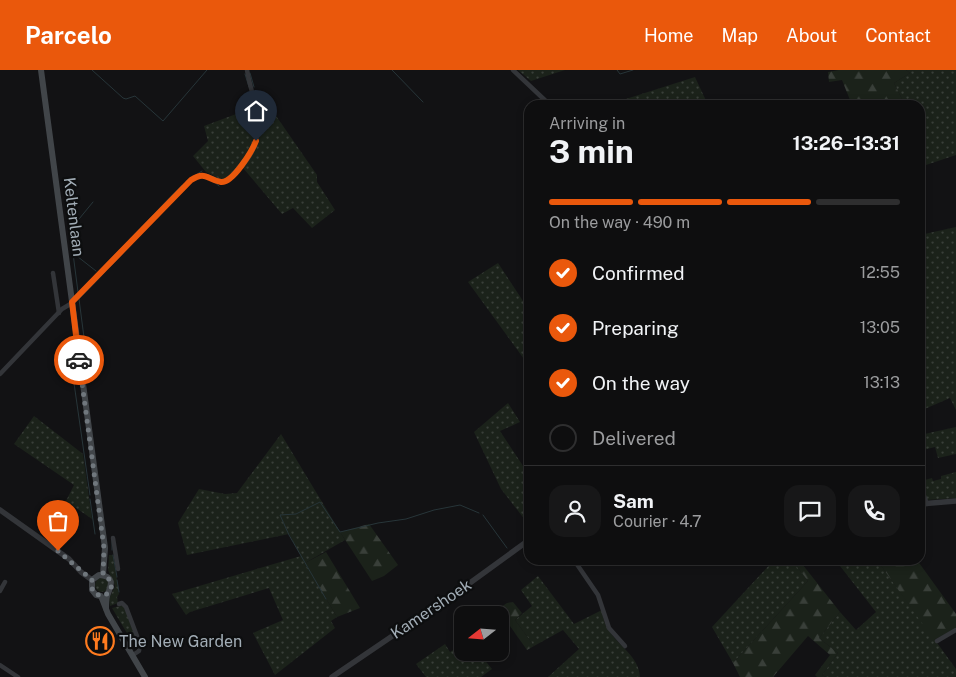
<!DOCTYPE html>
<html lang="en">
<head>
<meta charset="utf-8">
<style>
  body { margin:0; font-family:"Public Sans",sans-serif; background:#171718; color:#f1f3f6; height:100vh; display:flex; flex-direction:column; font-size:19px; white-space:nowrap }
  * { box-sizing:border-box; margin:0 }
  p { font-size:16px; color:#9b9c9e }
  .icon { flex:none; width:28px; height:28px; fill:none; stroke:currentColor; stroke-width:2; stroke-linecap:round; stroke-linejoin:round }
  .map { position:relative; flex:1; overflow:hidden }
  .sheet { position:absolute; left:524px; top:30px; width:401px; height:465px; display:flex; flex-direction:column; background:#0e0e0f; border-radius:15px; box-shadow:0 2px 8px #0003,0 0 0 1px #2e2e2f }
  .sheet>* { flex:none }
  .needle { width:32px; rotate:253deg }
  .buttons { position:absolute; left:454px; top:536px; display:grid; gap:10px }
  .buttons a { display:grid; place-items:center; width:55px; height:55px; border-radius:10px; background:#0e0e0f; box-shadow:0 2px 8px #0003,0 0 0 1px #2e2e2f; font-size:25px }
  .pin { position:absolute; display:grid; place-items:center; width:42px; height:42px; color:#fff; margin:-51px -21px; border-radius:50% 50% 50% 0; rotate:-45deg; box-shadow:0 0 5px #0007 }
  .pin .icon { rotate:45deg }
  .courier { position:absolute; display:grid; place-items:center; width:50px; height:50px; margin:-25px; border:4px solid #ea580c; border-radius:50%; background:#fff; color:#222; box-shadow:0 1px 6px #0007 }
  .headline em { font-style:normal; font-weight:700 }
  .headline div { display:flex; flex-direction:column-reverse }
  .headline { display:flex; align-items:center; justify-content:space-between; height:85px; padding:0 25px }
  h1 { font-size:32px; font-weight:700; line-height:38px }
  .bar { display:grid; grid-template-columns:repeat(4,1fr); gap:8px 5px; align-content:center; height:60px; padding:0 25px }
  .bar i { height:6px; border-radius:4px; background:#2e2e2f }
  .bar .active { background:#ea580c }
  .bar p { grid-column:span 4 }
  .line { display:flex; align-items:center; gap:12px; padding:0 25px; border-top:1px solid #2e2e2f }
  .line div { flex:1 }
  .round { display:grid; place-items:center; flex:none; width:52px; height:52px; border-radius:15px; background:#171718 }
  ol { padding:0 25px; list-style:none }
  li { display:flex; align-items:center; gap:15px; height:55px }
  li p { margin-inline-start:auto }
  li .icon { padding:5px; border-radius:50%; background:#ea580c; color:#fff; stroke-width:4 }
  li:last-child { color:#9b9c9e }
  li i { width:28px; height:28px; border:2px solid #2e2e2f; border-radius:50% }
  header { display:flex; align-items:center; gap:30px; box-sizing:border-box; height:70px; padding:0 25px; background:#ea580c; color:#fff }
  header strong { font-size:24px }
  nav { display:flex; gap:28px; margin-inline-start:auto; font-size:18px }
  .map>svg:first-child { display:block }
</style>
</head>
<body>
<header>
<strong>Parcelo</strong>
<nav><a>Home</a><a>Map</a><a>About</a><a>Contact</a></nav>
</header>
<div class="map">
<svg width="956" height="607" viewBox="0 0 956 607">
  <defs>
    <pattern id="grass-dots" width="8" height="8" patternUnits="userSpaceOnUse" patternTransform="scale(1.25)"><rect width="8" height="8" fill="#1b221a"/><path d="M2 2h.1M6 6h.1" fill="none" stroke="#393f39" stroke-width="1.8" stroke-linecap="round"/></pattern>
    <pattern id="forest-firs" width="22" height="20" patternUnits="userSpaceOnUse" patternTransform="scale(1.25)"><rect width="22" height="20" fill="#1b221a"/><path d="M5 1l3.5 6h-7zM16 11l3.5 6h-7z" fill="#393f39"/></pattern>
  </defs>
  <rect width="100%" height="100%" fill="#121214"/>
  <g fill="url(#grass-dots)">
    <polygon points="518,0 565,0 531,11"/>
    <polygon points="906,0 956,0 956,85 920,97 920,35 905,35 894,13 910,3"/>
    <polygon points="695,7 708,35 607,35"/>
    <path d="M255,22L263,27L317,105V112L335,140L312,158L293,138L282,144L243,98C263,73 265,53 255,22Z"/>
    <path d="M255,37C258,62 254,75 240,94C234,100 230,106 222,110L206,102L193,86L208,71L204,56Z"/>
    <polygon points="956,157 956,340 950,328 920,341 920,165"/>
    <polygon points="498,193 529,240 529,296 468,212"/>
    <polygon points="508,333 520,352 500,361 529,405 529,455 501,419 474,362"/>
    <polygon points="34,346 83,384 92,449 66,431 74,415 14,374"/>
    <polygon points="956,357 956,384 938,388 935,377 923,380 920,365"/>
    <polygon points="281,364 345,470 305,493 337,547 331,551 335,558 275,605 253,563 283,550 269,518 190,542 186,545 172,524 301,486 289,464 187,485 178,453 199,419 225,424 237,423"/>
    <polygon points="956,402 956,428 927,430 921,411 932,408 933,411 941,409 941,406"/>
    <polygon points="109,485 113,485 119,524 117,527 118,533 110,536 109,529 115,516 108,500"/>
    <polygon points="774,490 792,490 808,511 733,593 712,557"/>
    <polygon points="848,490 877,490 956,599 956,607 826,607 822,605 838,583 819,568 840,542 856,560 876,542 840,496"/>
    <path d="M538,506L574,554L602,540C603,546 604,553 608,559C618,576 639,586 640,607H548L579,579L563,560L534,576L515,550L532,536L521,520Z"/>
    <circle cx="102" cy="515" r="7"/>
    <polygon points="120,536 124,536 138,575 137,580 112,538"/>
    <polygon points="445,574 450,582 462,574 462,582 479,583 492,599 481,607 426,607 416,594"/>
  </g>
  <g fill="url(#forest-firs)">
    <polygon points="839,0 906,0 910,3 894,13 905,35 852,35 842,10 829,12 828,2"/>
    <polygon points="369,454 398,495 384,506 372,511 340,462"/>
    <polygon points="326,482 360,538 337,547 305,493"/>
    <polygon points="792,490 799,490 840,542 819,568 838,583 822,605 826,607 817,607 815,605 830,585 808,566 773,607 740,607 733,593 808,511"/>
    <polygon points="877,490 917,490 956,544 956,558 934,570"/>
    <polygon points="513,532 522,543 515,550 534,576 527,580 498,539 507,533"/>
  </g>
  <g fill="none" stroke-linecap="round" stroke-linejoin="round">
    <g stroke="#273539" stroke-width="1">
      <polyline points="92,0 123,28 126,29 135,26 163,51 207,0"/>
      <polyline points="392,0 423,32"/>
      <polyline points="617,0 620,4 633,0"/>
      <polyline points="250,3 254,17"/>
      <polyline points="245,4 249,17"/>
      <polyline points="256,23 260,40"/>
      <path d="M234,107C256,86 260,74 260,44"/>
      <polyline points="186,111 202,101"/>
      <polyline points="213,111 219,116"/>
      <polyline points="66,129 78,222"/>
      <polyline points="70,160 93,132"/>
      <polyline points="129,170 182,115"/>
      <polyline points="73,183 96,201"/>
      <polyline points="110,197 132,174"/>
      <polyline points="84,217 125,174"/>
      <polyline points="86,283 79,229 105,202"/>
      <polyline points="73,306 90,425"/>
      <polyline points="90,429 95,464"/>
      <polyline points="483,445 507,478"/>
      <polyline points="112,467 112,480"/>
      <polyline points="113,485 117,507"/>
      <polyline points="117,510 119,522"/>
      <polyline points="326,529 289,465 280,445 296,444 320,432 340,462 378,453 406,449 434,440 460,435 479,443"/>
    </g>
    <g stroke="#333539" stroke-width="4.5">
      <polyline points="513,0 550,35"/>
      <polyline points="53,203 59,243"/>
      <path d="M0,304L62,239L72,233L88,216L191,110C206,100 209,109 223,112C231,109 235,102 240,96C271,62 254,39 247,0"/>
      <polyline points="920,415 927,434"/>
      <polyline points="113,468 118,499"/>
      <polyline points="574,490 598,525 609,558 625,576"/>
      <polyline points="0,521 5,512"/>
      <polyline points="119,534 122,533 126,537 140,574 139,581 133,585"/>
      <polyline points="937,571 956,560"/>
      <polyline points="0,595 18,607"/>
    </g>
    <g stroke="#333539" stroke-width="5.5">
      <polyline points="920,434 956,431"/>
      <polyline points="0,440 69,489 81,502 92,510"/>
      <polyline points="332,607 463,518 529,470"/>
    </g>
    <g stroke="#414549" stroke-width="6">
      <polyline points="41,0 105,478 103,505"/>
      <path d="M106,539C106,535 106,530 107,526C111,516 116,506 99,505L92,510V520L96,525L101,526L108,544L145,607"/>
    </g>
  </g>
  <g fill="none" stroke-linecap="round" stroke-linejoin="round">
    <polyline stroke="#70777d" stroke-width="5" stroke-dasharray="0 9" points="58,481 92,510 91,516 94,523 101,526 109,523 112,515 109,509 103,505 104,478 79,290"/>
    <path stroke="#ea580c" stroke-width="6" d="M79,290L72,232L191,110C206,100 207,110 221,112C233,113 252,81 256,71"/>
  </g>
  <defs>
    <symbol id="restaurant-ring" viewBox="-11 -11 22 22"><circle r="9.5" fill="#0d0e0f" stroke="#ff7b1f" stroke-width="1.5"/><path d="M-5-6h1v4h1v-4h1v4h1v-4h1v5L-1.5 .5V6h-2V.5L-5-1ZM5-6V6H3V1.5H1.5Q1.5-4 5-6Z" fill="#ff7b1f"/></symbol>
  </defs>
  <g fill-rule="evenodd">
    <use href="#restaurant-ring" x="84" y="555" width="32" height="32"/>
  </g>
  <g text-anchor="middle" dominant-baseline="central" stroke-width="4.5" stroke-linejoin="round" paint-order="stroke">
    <g font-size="16" fill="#a2adb6" stroke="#0d0e0f">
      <text transform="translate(74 147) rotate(83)">Keltenlaan</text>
      <text transform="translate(431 539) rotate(-34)">Kamershoek</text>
    </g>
    <g font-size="16" fill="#a2adb6" stroke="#0d0e0f" text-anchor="start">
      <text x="119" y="571">The New Garden</text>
    </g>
  </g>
</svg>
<div class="buttons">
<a><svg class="needle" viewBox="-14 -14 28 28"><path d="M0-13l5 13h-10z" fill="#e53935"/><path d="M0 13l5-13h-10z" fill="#9b9c9e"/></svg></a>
</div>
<div class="pin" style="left:58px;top:481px;background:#ea580c"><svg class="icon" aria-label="bag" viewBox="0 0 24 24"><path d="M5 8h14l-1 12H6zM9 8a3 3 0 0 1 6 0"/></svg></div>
<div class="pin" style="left:256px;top:71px;background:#1f2937"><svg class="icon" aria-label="home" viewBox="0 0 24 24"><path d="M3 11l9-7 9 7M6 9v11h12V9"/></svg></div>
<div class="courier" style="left:79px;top:290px"><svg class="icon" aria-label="car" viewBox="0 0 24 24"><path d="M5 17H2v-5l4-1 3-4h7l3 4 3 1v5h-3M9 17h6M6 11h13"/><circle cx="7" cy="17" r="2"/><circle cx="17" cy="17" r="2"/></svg></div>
<section class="sheet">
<div class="headline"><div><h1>3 min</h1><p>Arriving in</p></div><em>13:26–13:31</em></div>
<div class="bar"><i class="active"></i><i class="active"></i><i class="active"></i><i></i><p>On the way · 490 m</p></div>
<ol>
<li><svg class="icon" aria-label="check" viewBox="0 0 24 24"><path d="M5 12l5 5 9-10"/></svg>Confirmed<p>12:55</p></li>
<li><svg class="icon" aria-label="check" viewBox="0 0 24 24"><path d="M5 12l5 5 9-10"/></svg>Preparing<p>13:05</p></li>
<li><svg class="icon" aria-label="check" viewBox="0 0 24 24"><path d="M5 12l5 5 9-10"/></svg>On the way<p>13:13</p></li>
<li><i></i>Delivered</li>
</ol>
<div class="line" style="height:90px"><a class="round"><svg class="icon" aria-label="person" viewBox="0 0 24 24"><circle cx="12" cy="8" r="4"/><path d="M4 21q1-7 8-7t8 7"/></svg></a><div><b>Sam</b><p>Courier · 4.7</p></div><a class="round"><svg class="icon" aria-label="chat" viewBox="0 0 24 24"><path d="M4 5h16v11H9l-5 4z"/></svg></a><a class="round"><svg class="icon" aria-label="phone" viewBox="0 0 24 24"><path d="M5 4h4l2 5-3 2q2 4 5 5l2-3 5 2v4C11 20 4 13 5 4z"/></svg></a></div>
</section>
</div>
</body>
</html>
